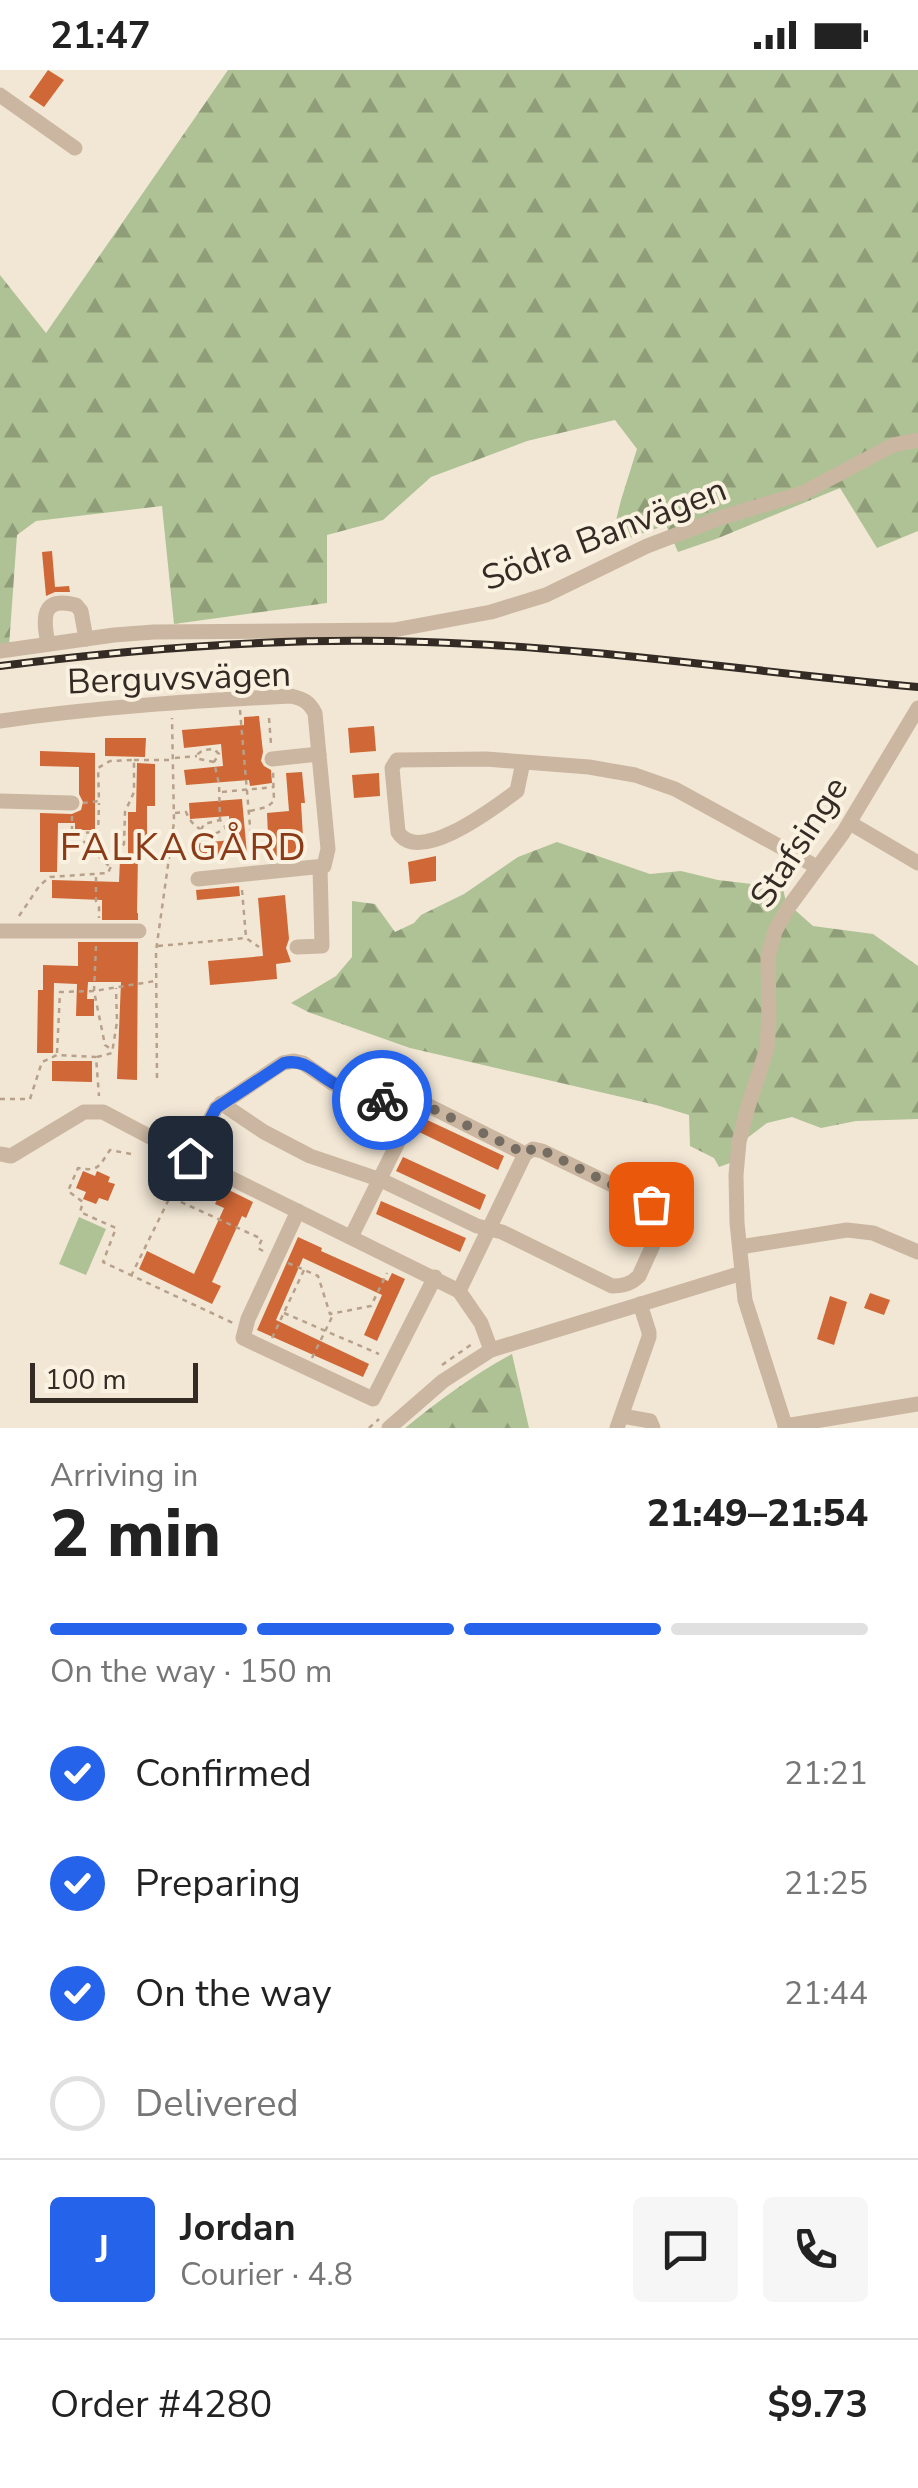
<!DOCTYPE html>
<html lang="en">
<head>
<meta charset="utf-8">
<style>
  body { margin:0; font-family:"Nunito Sans",sans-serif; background:#f6f6f6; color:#222; height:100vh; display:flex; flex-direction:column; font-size:38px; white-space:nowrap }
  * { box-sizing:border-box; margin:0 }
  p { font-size:32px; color:#767676 }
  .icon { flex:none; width:55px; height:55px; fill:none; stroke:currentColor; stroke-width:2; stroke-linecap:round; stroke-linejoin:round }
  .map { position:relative; height:1358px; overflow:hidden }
  .drawer { display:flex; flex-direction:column; background:#fff; flex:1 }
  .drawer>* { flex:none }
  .scale { position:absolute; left:30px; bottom:25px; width:168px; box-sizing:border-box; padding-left:10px; border:5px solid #342b24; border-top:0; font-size:28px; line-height:35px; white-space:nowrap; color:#342b24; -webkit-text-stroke:8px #faf1e1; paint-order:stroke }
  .pin { position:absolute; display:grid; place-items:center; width:85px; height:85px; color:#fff; margin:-42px; border-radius:20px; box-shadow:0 5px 15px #0006 }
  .courier { position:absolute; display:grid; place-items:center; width:100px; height:100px; margin:-50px; border:8px solid #2563eb; border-radius:50%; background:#fff; color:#222; box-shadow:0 2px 12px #0007 }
  .summary em { font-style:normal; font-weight:800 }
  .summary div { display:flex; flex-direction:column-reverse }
  .summary { display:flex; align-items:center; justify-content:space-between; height:170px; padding:0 50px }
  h1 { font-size:65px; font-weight:800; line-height:75px }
  .bar { display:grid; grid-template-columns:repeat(4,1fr); gap:15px 10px; align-content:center; height:120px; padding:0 50px }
  .bar i { height:12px; border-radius:8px; background:#e0e0e0 }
  .bar .selected { background:#2563eb }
  .bar p { grid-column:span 4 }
  .line { display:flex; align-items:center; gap:25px; padding:0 50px; border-top:2px solid #e0e0e0 }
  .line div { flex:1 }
  .round { display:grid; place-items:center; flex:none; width:105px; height:105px; border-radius:10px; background:#f6f6f6 }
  ol { padding:0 50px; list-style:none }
  li { display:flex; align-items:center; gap:30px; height:110px }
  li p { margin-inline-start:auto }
  li .icon { padding:10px; border-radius:50%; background:#2563eb; color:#fff; stroke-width:4 }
  li:last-child { color:#767676 }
  li i { width:55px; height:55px; border:5px solid #e0e0e0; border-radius:50% }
  .status { display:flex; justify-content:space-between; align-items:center; height:70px; padding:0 50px; background:#fff; direction:ltr }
  .status svg { height:28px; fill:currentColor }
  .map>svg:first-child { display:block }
</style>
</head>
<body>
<div class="status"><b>21:47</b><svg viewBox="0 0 49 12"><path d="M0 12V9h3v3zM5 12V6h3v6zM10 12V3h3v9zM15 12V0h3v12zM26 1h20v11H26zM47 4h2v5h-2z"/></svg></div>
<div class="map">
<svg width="918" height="1358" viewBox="0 0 918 1358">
  <defs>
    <pattern id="forest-firs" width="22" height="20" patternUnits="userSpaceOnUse" patternTransform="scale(2.5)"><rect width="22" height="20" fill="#afc295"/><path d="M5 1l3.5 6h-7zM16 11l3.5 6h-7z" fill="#8f9e79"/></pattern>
  </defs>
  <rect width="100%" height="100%" fill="#f2e7d5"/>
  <polygon fill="#afc295" points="79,1147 106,1159 86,1205 59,1194"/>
  <g fill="url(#forest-firs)">
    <polygon points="228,0 918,0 918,461 877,478 840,418 716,469 678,482 666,455 610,475 621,430 637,379 615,350 527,371 431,407 383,450 327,465 327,533 174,554 162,436 36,451 17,465 9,576 0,577 0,205 46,263"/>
    <polygon points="557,772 650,804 681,801 718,810 768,816 782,814 786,832 813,856 873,864 918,896 918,1049 856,1051 821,1058 792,1047 767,1053 746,1069 730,1093 719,1097 714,1088 690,1076 689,1045 656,1035 410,978 308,942 291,933 336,906 352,887 352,831 375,834 395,862 414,853 421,845 464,824 518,787"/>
    <path d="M512,1284L529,1358H405C440,1330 473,1305 512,1284Z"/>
  </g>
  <g fill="#cf6736">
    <polygon points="48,0 64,10 44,37 29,27"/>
    <polygon points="52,481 55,517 69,516 70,522 55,522 46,526 42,482"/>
    <polygon points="259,646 263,682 261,691 264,696 271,700 272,713 250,716 249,710 186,715 184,700 223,696 221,674 184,678 182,660 244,655 244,647"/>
    <polygon points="374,656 376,681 350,683 348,658"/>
    <polygon points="105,668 146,668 145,687 105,686"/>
    <polygon points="40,681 95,683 95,760 75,760 75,753 58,753 57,802 40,802 40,743 72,744 81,740 83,732 79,724 79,697 40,696"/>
    <polygon points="137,693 155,694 155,736 147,736 147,785 138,784 137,843 138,843 138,850 102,850 102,830 52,828 52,810 119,812 120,789 128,789 128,742 136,742"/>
    <polygon points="302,702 305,733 301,733 304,784 269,788 267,743 289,741 286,703"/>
    <polygon points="379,703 380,726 354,728 352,705"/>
    <polygon points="242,729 247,784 192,789 191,774 231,770 229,746 190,749 189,733"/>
    <polygon points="436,786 436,811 410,814 408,792"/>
    <polygon points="239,816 240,826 197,830 196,820"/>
    <polygon points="285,825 289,869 286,878 291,892 276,894 277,909 210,915 208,891 263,886 258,828"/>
    <polygon points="78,872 138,872 137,1010 117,1009 121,912 88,912 87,929 94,929 94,946 76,946 77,914 54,913 53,983 37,983 38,920 43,920 43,895 78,896"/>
    <polygon points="52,991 92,991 92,1012 52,1011"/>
    <polygon points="423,1048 504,1086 498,1100 417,1061"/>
    <polygon points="403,1087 486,1125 480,1140 396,1101"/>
    <polygon points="83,1101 95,1106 97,1101 110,1107 108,1112 115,1114 108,1131 99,1128 96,1134 83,1129 86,1122 76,1118"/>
    <polygon points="223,1117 253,1132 246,1148 242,1146 212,1212 221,1216 212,1234 139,1199 147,1181 194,1204 224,1138 215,1134"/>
    <polygon points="381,1131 466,1168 460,1182 376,1144"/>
    <polygon points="298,1167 322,1178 321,1181 388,1211 392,1203 405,1209 377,1271 364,1265 382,1225 303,1188 276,1250 369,1294 363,1307 257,1260"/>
    <polygon points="870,1223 890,1230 884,1245 864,1238"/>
    <polygon points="830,1226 847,1232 834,1275 817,1269"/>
  </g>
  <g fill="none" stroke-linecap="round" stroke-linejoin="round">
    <g stroke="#b7a18b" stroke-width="2.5" stroke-dasharray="5 5" stroke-linecap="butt">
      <polyline points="240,640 253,791"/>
      <polyline points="269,648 271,674"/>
      <polyline points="175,688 197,686"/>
      <polyline points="134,690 171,690"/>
      <polyline points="214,692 199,689 198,684 203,680 214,679 219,684 214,692 219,714 220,750"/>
      <polyline points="222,722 274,717"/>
      <polyline points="250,741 267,737 274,731 273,701"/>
      <path d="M175,743L186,742C192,756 200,761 215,764L226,758L220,750L204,754L201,760"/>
      <polyline points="72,746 72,760 111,798"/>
      <polyline points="76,762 98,763 99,733"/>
      <polyline points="251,766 269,763"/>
      <polyline points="119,786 166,786"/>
      <polyline points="96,807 96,831 99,837 99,848"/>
      <polyline points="242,820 246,867"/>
      <polyline points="19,846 40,815 50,807 108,803 118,781 124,774 125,742 134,722 134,690 110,691 98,698 99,731 83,733"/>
      <polyline points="96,876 94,921 155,911"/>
      <polyline points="158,876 246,868 259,877"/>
      <polyline points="57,983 60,922 94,921 105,975 112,980"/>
      <polyline points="97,987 112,983 117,952 116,918"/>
      <polyline points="157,1008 156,881 174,752 172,648"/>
      <polyline points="0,1029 30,1029 42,992 57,985 96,987 99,1026"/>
      <path d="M131,1084L110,1080C99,1096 99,1102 78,1098L68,1121L83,1132L80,1142L116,1158L103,1192L233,1253"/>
      <polyline points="288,1193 318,1206 330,1244 371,1236 387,1203"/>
      <polyline points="131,1206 170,1127 262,1169 258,1178 263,1181"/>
      <polyline points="284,1243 379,1284"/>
      <polyline points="272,1268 304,1200"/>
      <polyline points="312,1288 333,1245"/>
      <polyline points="442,1295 472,1274"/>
      <polyline points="369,1358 379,1349"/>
    </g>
    <g stroke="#cbb7a1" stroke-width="15">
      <polyline points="0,25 75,78"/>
      <path d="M48,574C43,548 41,526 76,535L81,541L86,569"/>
      <polyline points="0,581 114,565 154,562 394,560 491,542 546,525 647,476 723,447 803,423 893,375 918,370"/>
      <path d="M0,651C97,637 193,631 291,626C304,629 309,632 315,643L328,779L324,796L198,809"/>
      <polyline points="272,689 319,684"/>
      <path d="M523,692L517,721C495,737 419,796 398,762L392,698L397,690L486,689L589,697L635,705L675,719L817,797"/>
      <polyline points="0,731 72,733"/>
      <polyline points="850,753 918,793"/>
      <polyline points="0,861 139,861"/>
      <polyline points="297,877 322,876 320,797"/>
      <polyline points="0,1084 11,1086 84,1042 103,1042 190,1088 459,1221 481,1253 491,1280"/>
      <path d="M190,1088L216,1038L283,993L294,991L303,993L332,1013L371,1029L427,1035L525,1084L533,1079L542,1081L668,1142L639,1206C631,1214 623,1216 612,1216L502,1162L477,1156L381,1110L310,1086L264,1062L221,1033"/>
      <polyline points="298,1141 248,1249 243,1268 373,1329 435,1207"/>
      <polyline points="351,1167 417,1034"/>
      <polyline points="740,1177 847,1160 873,1163 918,1182"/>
      <polyline points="459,1221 525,1084"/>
      <polyline points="622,1346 650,1351 653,1358"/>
      <polyline points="785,1356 918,1334"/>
      <polyline points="389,1358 443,1311 491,1280 742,1203"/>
      <polyline points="617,1358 649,1267 649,1262 640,1234"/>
      <polyline points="786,1358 745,1230 737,1153 736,1105 739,1072 747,1040 767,978 769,947 768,887 775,861 788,838 843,763 918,638"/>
    </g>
    <defs>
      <path id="rail" d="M0,596C141,578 283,567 425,572C590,577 754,602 918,617"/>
    </defs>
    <use href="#rail" stroke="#342b24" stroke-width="8"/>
    <use href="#rail" stroke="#faf1e1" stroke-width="4" stroke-dasharray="11" stroke-linecap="butt"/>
  </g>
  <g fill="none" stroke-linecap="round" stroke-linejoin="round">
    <polyline stroke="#766d62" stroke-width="10" stroke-dasharray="0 18" points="382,1030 427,1036 526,1084 533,1078 542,1080 651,1134"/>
    <path stroke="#2563eb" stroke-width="12" d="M190,1088L216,1038L284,993C306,988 317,1005 335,1014C350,1022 366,1028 382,1030"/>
  </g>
  <g text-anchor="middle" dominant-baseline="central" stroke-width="8" stroke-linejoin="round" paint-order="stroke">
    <g font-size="35" fill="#342b24" stroke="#faf1e1">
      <text transform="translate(604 464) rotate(-21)">Södra Banvägen</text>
      <text transform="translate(179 608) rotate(-2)">Berguvsvägen</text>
      <text transform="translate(799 772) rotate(-57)">Stafsinge</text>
    </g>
    <g font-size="38" letter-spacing="2.5" fill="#893b18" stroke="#faf1e1">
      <text x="184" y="777">FALKAGÅRD</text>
    </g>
  </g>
</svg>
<div class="scale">100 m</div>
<div class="pin" style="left:651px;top:1134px;background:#ea580c"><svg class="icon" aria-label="bag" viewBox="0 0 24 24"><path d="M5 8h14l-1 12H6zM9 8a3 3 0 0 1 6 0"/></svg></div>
<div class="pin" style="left:190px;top:1088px;background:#1f2937"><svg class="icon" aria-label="home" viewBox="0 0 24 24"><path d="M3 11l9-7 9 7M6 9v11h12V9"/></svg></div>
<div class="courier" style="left:382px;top:1030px"><svg class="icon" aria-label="bike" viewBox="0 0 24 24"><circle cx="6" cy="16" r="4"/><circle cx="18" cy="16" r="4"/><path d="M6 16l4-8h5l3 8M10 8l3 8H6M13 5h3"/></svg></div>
</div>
<section class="drawer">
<div class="summary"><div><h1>2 min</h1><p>Arriving in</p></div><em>21:49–21:54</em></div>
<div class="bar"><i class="selected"></i><i class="selected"></i><i class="selected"></i><i></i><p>On the way · 150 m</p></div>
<ol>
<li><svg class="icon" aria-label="check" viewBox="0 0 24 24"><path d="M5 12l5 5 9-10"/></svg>Confirmed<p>21:21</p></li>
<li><svg class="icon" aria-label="check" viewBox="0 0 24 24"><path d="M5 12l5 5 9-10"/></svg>Preparing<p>21:25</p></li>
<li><svg class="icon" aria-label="check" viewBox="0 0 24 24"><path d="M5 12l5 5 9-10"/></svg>On the way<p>21:44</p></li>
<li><i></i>Delivered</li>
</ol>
<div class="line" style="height:180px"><b class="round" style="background:#2563eb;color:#fff">J</b><div><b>Jordan</b><p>Courier · 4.8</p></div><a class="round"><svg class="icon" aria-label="chat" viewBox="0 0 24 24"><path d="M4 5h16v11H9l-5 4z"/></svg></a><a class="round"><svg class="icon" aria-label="phone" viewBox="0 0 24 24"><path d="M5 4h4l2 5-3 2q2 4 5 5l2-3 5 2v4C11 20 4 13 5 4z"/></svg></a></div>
<div class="line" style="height:130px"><div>Order #4280</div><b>$9.73</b></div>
</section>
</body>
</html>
